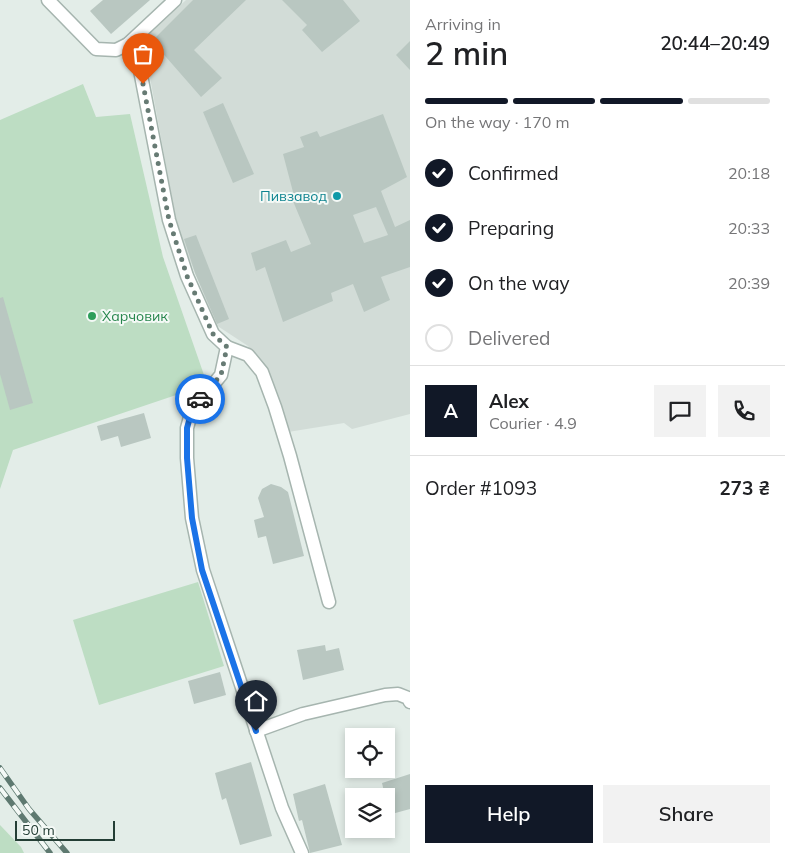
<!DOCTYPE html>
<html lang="en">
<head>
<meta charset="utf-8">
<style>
  body { margin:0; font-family:Mulish,sans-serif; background:#f2f2f2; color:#202124; height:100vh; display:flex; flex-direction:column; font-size:19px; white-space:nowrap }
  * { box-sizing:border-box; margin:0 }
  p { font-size:16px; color:#757577 }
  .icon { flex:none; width:28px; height:28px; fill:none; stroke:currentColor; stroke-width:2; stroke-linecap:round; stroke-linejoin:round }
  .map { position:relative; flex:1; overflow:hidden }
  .drawer { display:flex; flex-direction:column; background:#fff; width:375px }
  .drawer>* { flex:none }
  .tools { position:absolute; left:345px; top:728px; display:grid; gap:10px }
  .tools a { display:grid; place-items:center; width:50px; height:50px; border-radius:0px; background:#fff; box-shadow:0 2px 8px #0003; font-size:25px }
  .scale { position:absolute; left:15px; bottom:12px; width:100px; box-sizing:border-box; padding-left:5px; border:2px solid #243e35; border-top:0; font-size:14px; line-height:18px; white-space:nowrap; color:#243e35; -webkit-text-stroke:4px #f4f9f6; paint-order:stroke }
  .pin { position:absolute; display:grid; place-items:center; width:42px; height:42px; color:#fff; margin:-51px -21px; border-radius:50% 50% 50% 0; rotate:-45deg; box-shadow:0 0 5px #0007 }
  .pin .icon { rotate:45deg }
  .courier { position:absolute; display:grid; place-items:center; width:50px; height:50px; margin:-25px; border:4px solid #1a73e8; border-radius:50%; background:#fff; color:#222; box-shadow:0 1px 6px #0007 }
  .summary em { font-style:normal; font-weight:600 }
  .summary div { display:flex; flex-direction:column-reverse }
  .summary { display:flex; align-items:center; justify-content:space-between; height:85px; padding:0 15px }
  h1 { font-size:32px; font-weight:600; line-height:38px }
  .bar { display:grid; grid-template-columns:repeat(4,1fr); gap:8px 5px; align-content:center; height:60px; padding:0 15px }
  .bar i { height:6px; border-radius:4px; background:#e0e0e0 }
  .bar .active { background:#111827 }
  .bar p { grid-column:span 4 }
  .line { display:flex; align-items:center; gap:12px; padding:0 15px; border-top:1px solid #e0e0e0 }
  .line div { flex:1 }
  .round { display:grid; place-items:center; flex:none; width:52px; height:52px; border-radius:0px; background:#f2f2f2 }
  ol { padding:0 15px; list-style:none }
  li { display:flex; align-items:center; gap:15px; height:55px }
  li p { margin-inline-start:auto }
  li .icon { padding:5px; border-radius:50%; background:#111827; color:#fff; stroke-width:4 }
  li:last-child { color:#757577 }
  li i { width:28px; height:28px; border:2px solid #e0e0e0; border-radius:50% }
  .cta { display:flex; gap:10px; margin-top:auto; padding:10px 15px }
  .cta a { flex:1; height:58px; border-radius:0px; background:#111827; color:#fff; font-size:20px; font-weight:600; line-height:58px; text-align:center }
  .cta a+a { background:#f2f2f2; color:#202124 }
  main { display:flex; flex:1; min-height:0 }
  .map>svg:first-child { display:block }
</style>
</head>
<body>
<main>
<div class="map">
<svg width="410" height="853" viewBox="0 0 410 853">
  <rect width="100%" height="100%" fill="#e3ede8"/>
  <polygon fill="#d2dcd7" points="186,0 410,0 410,414 352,429 344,423 288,432 269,375 248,346 216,325 178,231 147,61 147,36"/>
  <g fill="#bdddc3">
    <polygon points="83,84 96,117 130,114 163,257 204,375 185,392 13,450 0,489 0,120"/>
    <polygon points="198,582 224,666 99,705 73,620"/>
    <polygon points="0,825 21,847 24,853 0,853"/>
  </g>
  <g fill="#b9c7c1" fill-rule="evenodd">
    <polygon points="103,0 150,0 111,34 90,11"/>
    <polygon points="193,0 246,0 194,50 222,78 201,97 152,41"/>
    <polygon points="282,0 343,0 360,21 322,52 302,30 307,25"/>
    <polygon points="410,41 410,70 396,55"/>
    <polygon points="223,103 254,174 233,183 203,112"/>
    <path d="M383,114L407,177L381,191L395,227L410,220V267L381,277L390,300L364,312L353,284L331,293L333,301L283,322L265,267L256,271L251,253L286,240L291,252L311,244L290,194L293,192L283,154L304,147L300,137L317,131L320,137ZM376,207L388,235L364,243L353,215Z"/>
    <polygon points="196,235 229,319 217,324 195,273 184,239"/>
    <polygon points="3,297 33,403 10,410 0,374 0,298"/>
    <polygon points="144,413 151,438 121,447 118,436 101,441 97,426"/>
    <polygon points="271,484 281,487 288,492 304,556 273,564 266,536 258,538 254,520 264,517 258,498 262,489"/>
    <polygon points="325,645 326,651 339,648 344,670 303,680 297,650"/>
    <polygon points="220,672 226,695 194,704 188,681"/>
    <polygon points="251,762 272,836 240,845 226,798 222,800 215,773"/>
    <polygon points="410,774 410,809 388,815 386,796 385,796 382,783"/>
    <polygon points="325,784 342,845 310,853 302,820 299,821 293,794"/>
  </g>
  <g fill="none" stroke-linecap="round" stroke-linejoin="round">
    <defs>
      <g id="street">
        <polyline points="48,0 96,49 116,50 128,44 175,0"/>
        <polyline points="128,44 139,65 169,220 187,276 213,334 227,347 221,375 192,410 187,428 187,458 192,518 203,570 282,808 302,853"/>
        <polyline points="227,347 248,355 262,372 275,407 290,456 329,602"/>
        <polyline points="256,731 303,714 385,695 398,694 408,698 410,702"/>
      </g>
    </defs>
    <use href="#street" stroke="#a6b5af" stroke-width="15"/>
    <use href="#street" stroke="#fff" stroke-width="12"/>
    <defs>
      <g id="rail">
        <polyline points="0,768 29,809 67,853"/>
        <polyline points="0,788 50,853"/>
      </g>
    </defs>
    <use href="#rail" stroke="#5e7970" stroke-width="5.5"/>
    <use href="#rail" stroke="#f4f9f6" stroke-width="4" stroke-dasharray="11" stroke-linecap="butt"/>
  </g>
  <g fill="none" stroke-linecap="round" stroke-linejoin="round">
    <polyline stroke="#677b74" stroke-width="5" stroke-dasharray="0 9" points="143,84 169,220 187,276 213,334 227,347 221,375 200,399"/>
    <polyline stroke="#1a73e8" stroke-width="6" points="200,399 192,410 187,428 187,458 192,518 202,570 256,731"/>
  </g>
  <circle fill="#0f9aa8" stroke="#f4f9f6" stroke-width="2" cx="337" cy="196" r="5"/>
  <circle fill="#2e9e5b" stroke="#f4f9f6" stroke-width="2" cx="92" cy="316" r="5"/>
  <g text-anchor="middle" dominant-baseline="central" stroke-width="4" stroke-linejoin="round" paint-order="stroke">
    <g font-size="14" fill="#0d838f" stroke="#f4f9f6" text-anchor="end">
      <text x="327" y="196">Пивзавод</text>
    </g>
    <g font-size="14" fill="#27864d" stroke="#f4f9f6" text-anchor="start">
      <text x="102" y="316">Харчовик</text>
    </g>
  </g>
</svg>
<div class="tools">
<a><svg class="icon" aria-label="locate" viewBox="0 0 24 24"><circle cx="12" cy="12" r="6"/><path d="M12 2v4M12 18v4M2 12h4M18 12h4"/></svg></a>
<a><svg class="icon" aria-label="layers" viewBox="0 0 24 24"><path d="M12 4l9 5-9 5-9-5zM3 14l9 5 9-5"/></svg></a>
</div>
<div class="scale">50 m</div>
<div class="pin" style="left:143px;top:84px;background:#ea580c"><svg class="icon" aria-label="bag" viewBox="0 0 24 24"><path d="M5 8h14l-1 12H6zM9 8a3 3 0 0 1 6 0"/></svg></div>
<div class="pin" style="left:256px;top:731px;background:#1f2937"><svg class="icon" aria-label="home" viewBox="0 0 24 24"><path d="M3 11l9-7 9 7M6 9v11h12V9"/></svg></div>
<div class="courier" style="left:200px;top:399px"><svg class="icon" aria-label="car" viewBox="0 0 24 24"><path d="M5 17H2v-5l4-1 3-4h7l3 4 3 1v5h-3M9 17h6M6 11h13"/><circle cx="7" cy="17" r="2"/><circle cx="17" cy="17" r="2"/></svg></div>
</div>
<section class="drawer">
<div class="summary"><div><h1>2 min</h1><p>Arriving in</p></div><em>20:44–20:49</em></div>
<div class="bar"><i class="active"></i><i class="active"></i><i class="active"></i><i></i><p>On the way · 170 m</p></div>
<ol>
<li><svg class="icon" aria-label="check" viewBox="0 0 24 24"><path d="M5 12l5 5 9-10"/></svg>Confirmed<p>20:18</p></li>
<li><svg class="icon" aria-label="check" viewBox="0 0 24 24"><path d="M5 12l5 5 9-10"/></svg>Preparing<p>20:33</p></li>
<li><svg class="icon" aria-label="check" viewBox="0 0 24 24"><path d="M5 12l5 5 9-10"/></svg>On the way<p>20:39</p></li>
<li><i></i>Delivered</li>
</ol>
<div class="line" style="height:90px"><b class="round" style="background:#111827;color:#fff">A</b><div><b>Alex</b><p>Courier · 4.9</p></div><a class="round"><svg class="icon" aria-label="chat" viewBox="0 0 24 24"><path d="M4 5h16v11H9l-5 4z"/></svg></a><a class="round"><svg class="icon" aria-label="phone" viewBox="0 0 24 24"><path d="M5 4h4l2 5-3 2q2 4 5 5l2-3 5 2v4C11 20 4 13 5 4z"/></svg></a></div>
<div class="line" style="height:65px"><div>Order #1093</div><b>273 ₴</b></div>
<div class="cta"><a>Help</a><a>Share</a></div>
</section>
</main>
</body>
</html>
